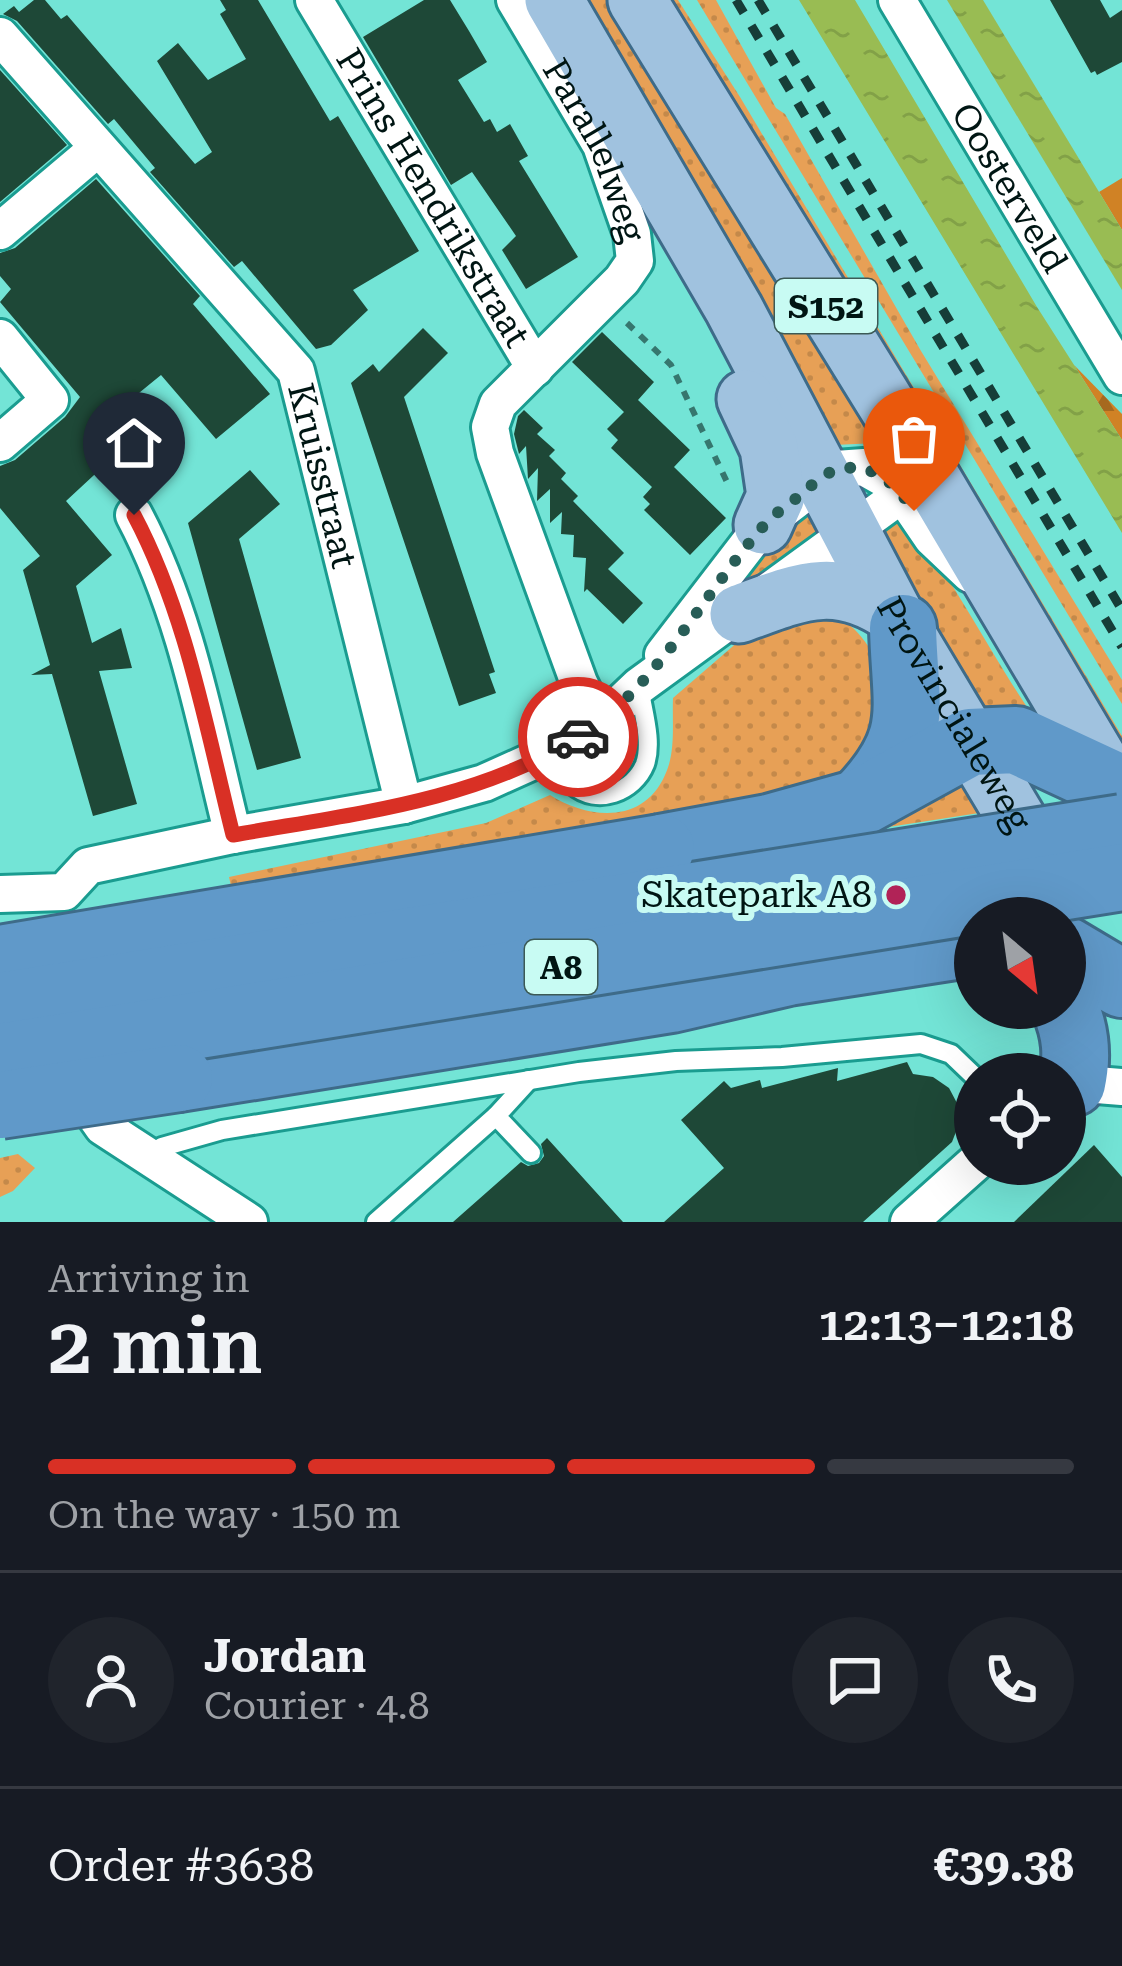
<!DOCTYPE html>
<html lang="en">
<head>
<meta charset="utf-8">
<style>
  body { margin:0; font-family:"Roboto Serif",serif; background:#20242c; color:#f1f3f6; height:100vh; display:flex; flex-direction:column; font-size:45px; white-space:nowrap }
  * { box-sizing:border-box; margin:0 }
  p { font-size:39px; color:#9ea1a6 }
  .icon { flex:none; width:66px; height:66px; fill:none; stroke:currentColor; stroke-width:2; stroke-linecap:round; stroke-linejoin:round }
  .map { position:relative; height:1222px; overflow:hidden }
  .panel { display:flex; flex-direction:column; background:#171b24; flex:1 }
  .panel>* { flex:none }
  .needle { width:78px; rotate:151deg }
  .fabs { position:absolute; left:954px; top:897px; display:grid; gap:24px }
  .fabs a { display:grid; place-items:center; width:132px; height:132px; border-radius:50%; background:#171b24; box-shadow:0 12px 48px #0002; font-size:60px }
  .pin { position:absolute; display:grid; place-items:center; width:102px; height:102px; color:#fff; margin:-123px -51px; border-radius:50% 50% 50% 0; rotate:-45deg; box-shadow:0 0 12px #0007 }
  .pin .icon { rotate:45deg }
  .courier { position:absolute; display:grid; place-items:center; width:120px; height:120px; margin:-60px; border:9px solid #d93025; border-radius:50%; background:#fff; color:#222; box-shadow:0 3px 15px #0007 }
  .overview em { font-style:normal; font-weight:600 }
  .overview div { display:flex; flex-direction:column-reverse }
  .overview { display:flex; align-items:center; justify-content:space-between; height:204px; padding:0 48px }
  h1 { font-size:78px; font-weight:600; line-height:90px }
  .bar { display:grid; grid-template-columns:repeat(4,1fr); gap:18px 12px; align-content:center; height:144px; padding:0 48px }
  .bar i { height:15px; border-radius:9px; background:#363941 }
  .bar .selected { background:#d93025 }
  .bar p { grid-column:span 4 }
  .line { display:flex; align-items:center; gap:30px; padding:0 48px; border-top:3px solid #363941 }
  .line div { flex:1 }
  .round { display:grid; place-items:center; flex:none; width:126px; height:126px; border-radius:63px; background:#20242c }
  .map>svg:first-child { display:block }
</style>
</head>
<body>
<div class="map">
<svg width="1122" height="1222" viewBox="0 0 1122 1222">
  <defs>
    <pattern id="green-dots" width="8" height="8" patternUnits="userSpaceOnUse" patternTransform="scale(3)"><rect width="8" height="8" fill="#e7a056"/><path d="M2 2h.1M6 6h.1" fill="none" stroke="#c4894a" stroke-width="1.8" stroke-linecap="round"/></pattern>
    <pattern id="forest-firs" width="22" height="20" patternUnits="userSpaceOnUse" patternTransform="scale(3)"><rect width="22" height="20" fill="#d08225"/><path d="M5 1l3.5 6h-7zM16 11l3.5 6h-7z" fill="#a6691f"/></pattern>
    <pattern id="water-ripples" width="26" height="14" patternUnits="userSpaceOnUse" patternTransform="scale(3)"><rect width="26" height="14" fill="#99bc53"/><path d="M2 4q2-2 4 0t4 0M15 11q2-2 4 0t4 0" fill="none" stroke="#82a147"/></pattern>
  </defs>
  <rect width="100%" height="100%" fill="#73e4d6"/>
  <g fill="url(#green-dots)">
    <polygon points="574,0 622,0 878,443 834,445"/>
    <polygon points="659,0 678,0 740,97 1122,736 1122,767"/>
    <polygon points="697,0 716,0 776,108 785,114 921,351 1122,680 1122,704"/>
    <polygon points="808,505 824,540 723,602 767,536"/>
    <path d="M901,513C955,579 991,657 1040,726L984,727L873,540Z"/>
    <path d="M836,615C864,632 877,657 887,688L851,785L233,895L229,877L486,823L550,795C588,819 643,825 665,775C676,752 672,723 673,698L747,634Z"/>
    <polygon points="970,772 992,811 811,839"/>
    <polygon points="18,1154 35,1168 13,1191 0,1197 0,1158"/>
  </g>
  <g fill="url(#forest-firs)">
    <polygon points="1122,178 1122,230 1099,192"/>
    <polygon points="1074,365 1122,414 1122,440"/>
  </g>
  <g fill="url(#water-ripples)">
    <polygon points="799,0 855,0 1037,307 1122,440 1122,533"/>
    <polygon points="947,0 983,0 1122,230 1122,290"/>
  </g>
  <g fill="#1e4837">
    <polygon points="34,0 45,0 61,19 67,15 195,164 212,152 157,61 178,43 208,80 246,59 220,14 226,10 220,0 258,0 330,121 338,116 419,251 353,290 368,310 331,345 316,349 242,261 234,267 150,172 155,168 114,119 108,124 17,21 3,14 14,6 19,12"/>
    <polygon points="424,0 450,0 469,31 487,62 458,80 484,122 490,119 497,132 510,124 528,156 519,161 578,257 526,289 502,250 516,236 472,172 451,185 363,37"/>
    <polygon points="1050,0 1100,0 1110,18 1122,10 1122,62 1097,75 1095,71 1091,73"/>
    <polygon points="0,70 67,145 0,202"/>
    <polygon points="96,179 200,296 193,304 270,394 216,439 161,375 85,437 107,463 66,501 112,555 76,586 92,643 121,628 132,668 99,671 137,804 93,816 52,674 31,675 50,665 23,570 40,556 0,508 0,466 15,460 65,417 80,397 0,302 11,289 0,276 0,253 15,248"/>
    <polygon points="423,328 448,353 404,397 495,672 489,674 496,693 459,706 351,383 373,364 379,372"/>
    <polygon points="602,332 654,382 638,400 690,450 674,467 726,518 690,555 644,510 650,504 643,497 652,487 611,448 618,440 607,429 624,412 572,362"/>
    <polygon points="524,410 543,428 537,434 555,450 549,456 566,473 561,479 578,496 573,501 624,553 608,569 643,603 623,624 587,589 584,592 586,558 573,557 574,535 561,534 562,512 550,523 550,489 537,501 538,468 528,479 526,446 519,454 514,434 518,416"/>
    <polygon points="250,470 280,504 239,539 301,758 257,770 188,523"/>
    <polygon points="907,1062 913,1074 933,1077 949,1088 958,1105 959,1124 952,1142 863,1222 664,1222 724,1168 681,1120 724,1081 731,1088 760,1080 762,1088 838,1068 837,1081"/>
    <polygon points="547,1138 623,1222 453,1222 521,1162 528,1166 539,1163 544,1156 541,1144"/>
    <polygon points="1094,1145 1122,1177 1122,1222 1014,1222"/>
  </g>
  <g fill="none" stroke-linecap="round" stroke-linejoin="round">
    <defs>
      <g id="lane">
        <path d="M555,751C560,763 564,778 573,785C597,806 634,792 645,764C653,741 642,709 639,686"/>
        <polyline points="496,1116 531,1153"/>
        <polyline points="146,1158 162,1147 222,1130 579,1072 676,1061 782,1057 921,1044 951,1054 975,1077"/>
        <polyline points="376,1222 496,1116 529,1080"/>
      </g>
      <g id="street">
        <path id="s1" d="M314,0L535,368"/>
        <path id="s2" d="M515,0L601,145L632,234L635,261L622,280L498,404L490,427L495,453L579,683L599,724"/>
        <path id="s3" d="M897,0L1122,376"/>
        <path id="s4" d="M0,36L296,371L404,805"/>
        <polyline points="0,231 97,149"/>
        <polyline points="0,338 50,400 0,443"/>
        <path d="M134,515C186,613 206,727 233,835"/>
        <polyline points="663,655 763,525 836,469 864,467 896,485 932,538 970,574"/>
        <polyline points="0,894 64,892 88,866 233,835 404,805 484,783 555,751 599,724 639,686 890,503 908,439"/>
        <polyline points="81,1079 91,1110 103,1127 249,1222"/>
        <polyline points="1065,1089 1072,1083 1122,1087"/>
        <polyline points="909,1222 975,1163"/>
      </g>
      <g id="primary">
        <path id="s5" d="M554,0L734,309L894,614L1052,878"/>
        <polyline points="637,0 908,439 1122,800"/>
        <polyline points="746,399 769,448 776,496 763,525"/>
        <path d="M739,614C799,592 836,574 894,614"/>
      </g>
      <g id="highway">
        <path d="M861,801C922,737 905,710 903,628"/>
        <polyline points="661,848 769,828 859,803 970,742 1016,740 1115,786"/>
        <polyline points="1065,950 1122,984"/>
        <path d="M1065,1007C1076,1033 1078,1056 1072,1083"/>
        <polyline points="179,1078 671,999 788,972 975,943"/>
      </g>
    </defs>
    <use href="#lane" stroke="#1a9c90" stroke-width="24"/>
    <use href="#street" stroke="#1a9c90" stroke-width="42"/>
    <use href="#primary" stroke="#3e6b89" stroke-width="63"/>
    <use href="#highway" stroke="#3e6b89" stroke-width="72"/>
    <polyline stroke="#36766e" stroke-width="6" stroke-dasharray="9 9" stroke-linecap="butt" points="627,323 671,365 727,482"/>
    <use href="#lane" stroke="#fff" stroke-width="18"/>
    <use href="#street" stroke="#fff" stroke-width="36"/>
    <use href="#primary" stroke="#a0c2df" stroke-width="57"/>
    <use href="#highway" stroke="#6099c9" stroke-width="66"/>
    <g stroke="#163d38" stroke-width="9" stroke-dasharray="15 15" stroke-linecap="butt">
      <polyline points="736,0 1122,647"/>
      <polyline points="758,0 1122,610"/>
    </g>
    <defs>
      <g id="highway-bridge">
        <polyline points="0,959 661,848"/>
        <polyline points="0,1006 1122,828"/>
        <polyline points="0,1057 1122,877"/>
        <polyline points="0,1105 179,1078"/>
      </g>
    </defs>
    <use href="#highway-bridge" stroke="#3e6b89" stroke-width="72" stroke-linecap="butt"/>
    <use href="#highway-bridge" stroke="#6099c9" stroke-width="66"/>
  </g>
  <g fill="none" stroke-linecap="round" stroke-linejoin="round">
    <path stroke="#285d57" stroke-width="12" stroke-dasharray="0 21.6" d="M578,737C656,688 701,598 760,530C771,516 788,505 802,494C813,484 825,472 840,469C875,462 896,485 914,511"/>
    <path stroke="#d93025" stroke-width="15" d="M134,515C186,613 206,727 233,835C351,814 474,802 578,737"/>
  </g>
  <circle fill="#b12357" stroke="#c8fbf3" stroke-width="4.5" cx="896" cy="895" r="12"/>
  <g text-anchor="middle" dominant-baseline="central" stroke-width="12" stroke-linejoin="round" paint-order="stroke">
    <g fill="#c8fbf3" stroke="#3c5a56" stroke-width="3">
      <rect x="775" y="279" width="102" height="54" rx="9"/>
      <rect x="525" y="940" width="72" height="54" rx="9"/>
    </g>
    <g font-size="33" font-weight="bold" fill="#001513">
      <text x="826" y="306">S152</text>
      <text x="561" y="967">A8</text>
    </g>
    <g font-size="36" fill="#001513" stroke="#c8fbf3">
      <text stroke="none"><textPath href="#s2" startOffset="171">Parallelweg</textPath></text>
      <text stroke="none"><textPath href="#s3" startOffset="219">Oosterveld</textPath></text>
      <text stroke="none"><textPath href="#s1" startOffset="231">Prins Hendrikstraat</textPath></text>
      <text stroke="none"><textPath href="#s4" startOffset="555">Kruisstraat</textPath></text>
      <text stroke="none"><textPath href="#s5" startOffset="819">Provincialeweg</textPath></text>
    </g>
    <g font-size="36" fill="#001513" stroke="#c8fbf3" text-anchor="end">
      <text x="872" y="895">Skatepark A8</text>
    </g>
  </g>
</svg>
<div class="fabs">
<a><svg class="needle" viewBox="-14 -14 28 28"><path d="M0-13l5 13h-10z" fill="#e53935"/><path d="M0 13l5-13h-10z" fill="#9ea1a6"/></svg></a>
<a><svg class="icon" aria-label="locate" viewBox="0 0 24 24"><circle cx="12" cy="12" r="6"/><path d="M12 2v4M12 18v4M2 12h4M18 12h4"/></svg></a>
</div>
<div class="pin" style="left:914px;top:511px;background:#ea580c"><svg class="icon" aria-label="bag" viewBox="0 0 24 24"><path d="M5 8h14l-1 12H6zM9 8a3 3 0 0 1 6 0"/></svg></div>
<div class="pin" style="left:134px;top:515px;background:#1f2937"><svg class="icon" aria-label="home" viewBox="0 0 24 24"><path d="M3 11l9-7 9 7M6 9v11h12V9"/></svg></div>
<div class="courier" style="left:578px;top:737px"><svg class="icon" aria-label="car" viewBox="0 0 24 24"><path d="M5 17H2v-5l4-1 3-4h7l3 4 3 1v5h-3M9 17h6M6 11h13"/><circle cx="7" cy="17" r="2"/><circle cx="17" cy="17" r="2"/></svg></div>
</div>
<section class="panel">
<div class="overview"><div><h1>2 min</h1><p>Arriving in</p></div><em>12:13–12:18</em></div>
<div class="bar"><i class="selected"></i><i class="selected"></i><i class="selected"></i><i></i><p>On the way · 150 m</p></div>
<div class="line" style="height:216px"><a class="round"><svg class="icon" aria-label="person" viewBox="0 0 24 24"><circle cx="12" cy="8" r="4"/><path d="M4 21q1-7 8-7t8 7"/></svg></a><div><b>Jordan</b><p>Courier · 4.8</p></div><a class="round"><svg class="icon" aria-label="chat" viewBox="0 0 24 24"><path d="M4 5h16v11H9l-5 4z"/></svg></a><a class="round"><svg class="icon" aria-label="phone" viewBox="0 0 24 24"><path d="M5 4h4l2 5-3 2q2 4 5 5l2-3 5 2v4C11 20 4 13 5 4z"/></svg></a></div>
<div class="line" style="height:156px"><div>Order #3638</div><b>€39.38</b></div>
</section>
</body>
</html>
